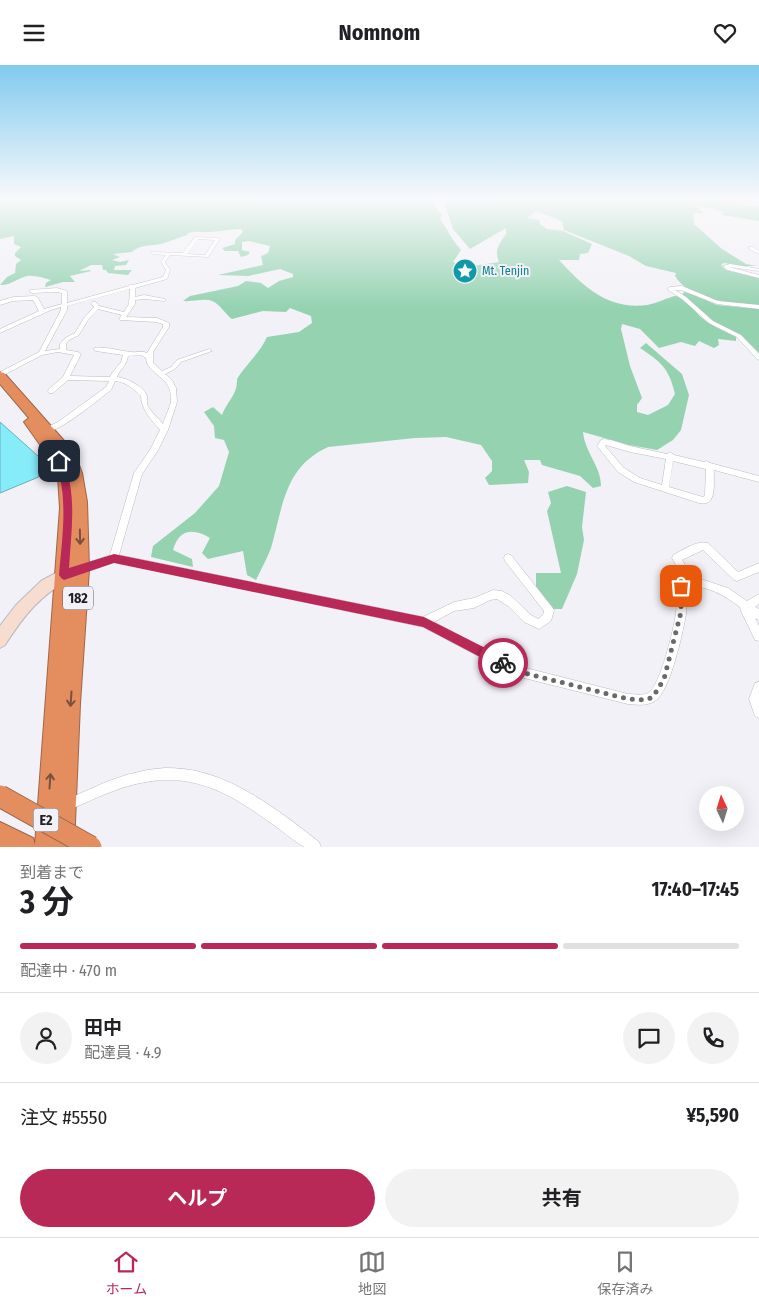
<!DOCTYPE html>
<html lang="ja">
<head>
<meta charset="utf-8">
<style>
  body { margin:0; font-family:"Fira Sans Condensed","Noto Sans JP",sans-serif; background:#f2f2f2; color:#202124; height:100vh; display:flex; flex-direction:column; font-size:19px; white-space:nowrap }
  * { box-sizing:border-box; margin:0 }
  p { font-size:16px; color:#757577 }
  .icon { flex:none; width:28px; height:28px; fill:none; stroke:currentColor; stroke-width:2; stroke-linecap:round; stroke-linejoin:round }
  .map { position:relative; height:782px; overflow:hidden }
  .panel { display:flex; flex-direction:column; background:#fff; flex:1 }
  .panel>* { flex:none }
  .needle { width:32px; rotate:356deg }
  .controls { position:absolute; left:699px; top:721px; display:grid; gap:10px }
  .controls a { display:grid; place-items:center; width:45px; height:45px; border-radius:50%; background:#fff; box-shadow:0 5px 20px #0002; font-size:25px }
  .pin { position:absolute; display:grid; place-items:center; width:42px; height:42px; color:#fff; margin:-21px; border-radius:10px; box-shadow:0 2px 8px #0006 }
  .courier { position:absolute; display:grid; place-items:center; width:50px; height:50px; margin:-25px; border:4px solid #b82958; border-radius:50%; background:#fff; color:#222; box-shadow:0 1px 6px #0007 }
  .overview em { font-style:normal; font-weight:700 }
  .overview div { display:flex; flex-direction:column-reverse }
  .overview { display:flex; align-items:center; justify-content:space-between; height:85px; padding:0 20px }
  h1 { font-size:32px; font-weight:700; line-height:38px }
  .bar { display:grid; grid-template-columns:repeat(4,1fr); gap:8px 5px; align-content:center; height:60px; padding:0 20px }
  .bar i { height:6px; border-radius:4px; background:#e0e0e0 }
  .bar .selected { background:#b82958 }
  .bar p { grid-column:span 4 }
  .line { display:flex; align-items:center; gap:12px; padding:0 20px; border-top:1px solid #e0e0e0 }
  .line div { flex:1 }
  .round { display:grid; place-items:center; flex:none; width:52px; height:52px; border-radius:26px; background:#f2f2f2 }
  .button { display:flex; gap:10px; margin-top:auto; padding:10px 20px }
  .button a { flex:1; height:58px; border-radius:30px; background:#b82958; color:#fff; font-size:20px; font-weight:700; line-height:58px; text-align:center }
  .button a+a { background:#f2f2f2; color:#202124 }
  header { display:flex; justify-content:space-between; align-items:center; height:65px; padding:0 20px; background:#fff; font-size:22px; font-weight:700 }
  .menu { display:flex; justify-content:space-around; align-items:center; height:70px; border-top:1px solid #e0e0e0; background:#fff; font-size:14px; color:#757577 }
  .menu a { display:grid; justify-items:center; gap:2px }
  .menu .selected { color:#b82958 }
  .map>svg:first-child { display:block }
</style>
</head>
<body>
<header><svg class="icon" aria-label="menu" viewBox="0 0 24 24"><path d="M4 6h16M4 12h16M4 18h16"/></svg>Nomnom<svg class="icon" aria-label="heart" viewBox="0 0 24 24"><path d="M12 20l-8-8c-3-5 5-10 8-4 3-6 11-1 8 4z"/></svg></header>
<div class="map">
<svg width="759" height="782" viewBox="0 0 759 782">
  <rect width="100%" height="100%" fill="#f2f1f7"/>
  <g fill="#94d2b0">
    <path d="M0,135H437L433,138L442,150L440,154C448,165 452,175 461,185L453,197L466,202L499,197C494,185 499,179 506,169V163L470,184L453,164L443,135H725L759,142V156L722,150L723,147L696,140L704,148H693L694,159L722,184L746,199L757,201H741L724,198L721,200L726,205L759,213V241C731,236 692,238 675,211L676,208L646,201L629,191L564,165L562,156L536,146L527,153L539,155L540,159L547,164L563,166L592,179L588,188L580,189L579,195H559C584,222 608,245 647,240C655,239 671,231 676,231C687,233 694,246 702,253C711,261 725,266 736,272V276L718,274L719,280L714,283L699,276L695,281L681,277L659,283L640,264L622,259L621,264L630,301L642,333L637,340V347L648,350L668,340L675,329C669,303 661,297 640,283L646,278L682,309L689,330L681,365L673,375L657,385L629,380L583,367C585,388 601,401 601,421L593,423L580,411L542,400L540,395H524L529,407L528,418L489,420L485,413L492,406V396L481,380L446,372L415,373L328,382C284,402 283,442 271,483C267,494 261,504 256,515L247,510L243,486L208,494L202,488L210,473C193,463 179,464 173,485L192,494L193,502L151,492L153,481L195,448L219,421L229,387L224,375L215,373L214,361L204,347L213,342L222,350C227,336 238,329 237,314C246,299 260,288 267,272L299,267L312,258L311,251L290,243L286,247L263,246L232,254C227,251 219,238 212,236C203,233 193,237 183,236L190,231L238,221L246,216L261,218L268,223L279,216L293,212V209L280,204L248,211L218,210L263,200L261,191L268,188L270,181L249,176L242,177V185L250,187L248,190L241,192L238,186H225L222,183L235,179V175L243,167L241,164C229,164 219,167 208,167C201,167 195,166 188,168L187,170C180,172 174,175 167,177C156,182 141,178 132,187L113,189L120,192L112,195L120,197L129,195L126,200L115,201L114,205H132L128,210L108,208L106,205H103L102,200H91L79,206L90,205L91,206L70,211L75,217H63L45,222L46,218L51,215C43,213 36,210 27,211C18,213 9,221 0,220L7,212L15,208L16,199L21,195L15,191V188L21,182L14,179V171L0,174Z"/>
    <polygon points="685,226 717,240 759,244 759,288 742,271 709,254 682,230"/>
    <polygon points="567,421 586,427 582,462 584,475 577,509 562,544 551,544 536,522 536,508 561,508 547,446 551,438 548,427"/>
  </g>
  <polygon fill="#87ecfa" stroke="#68aeb9" points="0,357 38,391 49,394 53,406 0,428"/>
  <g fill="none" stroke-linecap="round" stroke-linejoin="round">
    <defs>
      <g id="street">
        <polygon points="728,135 734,135 759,139 759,141"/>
        <path d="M195,172L218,173L220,174L208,192L170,190L165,197L170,205L167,214L135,223V232L144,230L165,234V236L144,234L135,235V239L126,252L157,253L169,258V262L153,287V298L162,306L171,302L177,295L209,284L212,286L181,297L175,304L165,309L172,315L176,323L177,337L168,365L157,387L142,409L119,490L423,552L454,537L474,533L493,525L502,526L511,531L531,550L538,554L543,550L544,546L505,496L504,493L505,490L508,489L511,490L552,542L554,545L551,556L539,564L524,557L508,541L497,534L490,535L474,543L454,546L434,557L518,601L628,629C634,629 642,631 648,628C660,622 674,563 676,548C678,535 674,527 680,514L683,513L672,493L673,490C683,485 697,475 708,478L738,507L759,498V507L737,516L734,515L703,485L682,495L693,513H698L728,523L747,536L759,529V539L755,542L759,544V555L755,553L759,561V576L755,575L741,546L740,542C722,529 709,521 686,521C684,531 687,540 686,549C683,567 670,627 655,636C647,641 637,640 628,639L516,611L423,562L114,497L81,508L78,507L76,504L78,501L110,490L134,408L150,385L160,365C152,355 141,345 141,331C134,324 126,317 115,316L111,325C99,334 59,368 45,367L44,365L45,363L58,357L106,322L109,316L68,315L53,328H49L48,326L49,324L63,312L74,290L58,287L42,290L0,312V307L39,287L61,245V242L51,245L0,268V264L39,246L33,235L13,236L0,240V236L13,232L35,231L38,233L44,244L62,239V228L57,227L32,228L30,227V225L57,223L67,226V238L129,221V220H133L163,212L166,205L161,197L166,190L153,189L151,188V187L183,188ZM198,174L215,175L205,190L187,189ZM130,224L129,239L124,247L99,241L96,237H92L91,238L94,242L84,253L75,268L65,273L60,279V284L45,286L67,245V241ZM98,244L122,250L119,254L120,255L156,257L163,259V262L147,288C141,285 137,288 131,287C119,286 106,281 94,283V285L96,286L123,290L121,297L112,308L110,312L70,311L81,289L78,287L66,285V279L69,275L79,270L88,255ZM141,290L146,293C147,311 173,310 171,336C170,343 165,352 163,359C159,354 149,345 147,339C147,338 148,332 147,331C144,321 126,313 117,312C120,303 126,303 128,291Z"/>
        <polygon points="749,182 753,182 759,186 759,189 749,184"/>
        <polygon points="730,199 759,204 759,206 729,202 759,210 759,213 728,205 723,201"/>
        <polygon points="682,221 718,236 759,240 759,244 717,239 681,225 675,225 686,232 713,256 741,270 759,289 759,295 757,294 737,272 709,258 682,234 667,224 670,222"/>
        <path d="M604,374L611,375L630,381L667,389L670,387L674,390L704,397L706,396L710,398L759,411V417L714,405C713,418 718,442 699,438L634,417L618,407L597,381L601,375ZM606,380L630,387L666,394L662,420L640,413L624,403L605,381ZM673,396L706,404L705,430L703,432L669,422Z"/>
        <polygon points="759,617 759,653 755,651 749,634 755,618"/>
        <path d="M165,703C177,703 189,704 200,707C242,717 285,750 319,777L321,782C316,782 310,782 305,782C300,781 275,760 268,756C217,719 178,703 116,725C99,731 83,739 67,746L63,744L61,740L63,736L106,717L126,710L147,705Z"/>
      </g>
      <path id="secondary" d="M67,502L72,504L74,509L72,514C41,528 23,552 5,580L0,583V561L16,540L41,516Z"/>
      <polygon id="highway" points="0,307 4,308 74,387 82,408 87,437 89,504 80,639 74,782 0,782 0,757 33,773 35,780 60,443 58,412 53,398 24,357 29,353 0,319"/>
    </defs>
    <use href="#street" stroke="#bbbbc0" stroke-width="1"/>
    <use href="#secondary" stroke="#bbbbc0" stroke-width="2"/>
    <use href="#highway" stroke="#9f6749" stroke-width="2"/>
    <use href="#street" fill="#fff" fill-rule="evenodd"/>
    <use href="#secondary" fill="#f7ddcf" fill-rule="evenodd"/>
    <use href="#highway" fill="#e48e5f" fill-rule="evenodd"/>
    <defs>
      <polyline id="highway-bridge" points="0,731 91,782"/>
    </defs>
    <use href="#highway-bridge" stroke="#9f6749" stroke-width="23" stroke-linecap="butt"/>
    <use href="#highway-bridge" stroke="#e48e5f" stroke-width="21"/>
  </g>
  <defs><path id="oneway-shaft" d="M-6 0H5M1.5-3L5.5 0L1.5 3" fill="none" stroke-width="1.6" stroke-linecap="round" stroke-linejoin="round" transform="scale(1.25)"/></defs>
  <g stroke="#78513d">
    <use href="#oneway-shaft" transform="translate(80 472) rotate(89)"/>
    <use href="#oneway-shaft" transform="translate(71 634) rotate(94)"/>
    <use href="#oneway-shaft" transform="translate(50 716) rotate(-86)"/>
  </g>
  <linearGradient id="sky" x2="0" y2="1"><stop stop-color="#81caef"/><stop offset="0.55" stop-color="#f9f9fb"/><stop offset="1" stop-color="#f9f9fb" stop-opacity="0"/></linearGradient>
  <rect width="759" height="244" fill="url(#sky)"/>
  <path fill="#b82958" d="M59,393L62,394C78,427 71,467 69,503L114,489L424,552L507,594L508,598L507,602L503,604L499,602L423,562L114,498L64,515L61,513L59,510C62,473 69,432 55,396Z"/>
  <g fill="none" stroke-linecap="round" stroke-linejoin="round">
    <polyline stroke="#69686c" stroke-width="5" stroke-dasharray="0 9" points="503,598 516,606 628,634 645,635 653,632 664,614 681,547 681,521"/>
  </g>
  <defs>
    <symbol id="sight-disc" viewBox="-11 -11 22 22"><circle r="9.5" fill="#0f9aa8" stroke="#f2f1f7"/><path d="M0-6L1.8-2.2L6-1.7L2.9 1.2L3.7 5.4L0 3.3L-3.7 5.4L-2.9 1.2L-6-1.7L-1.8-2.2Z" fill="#fff"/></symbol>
  </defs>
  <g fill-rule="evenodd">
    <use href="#sight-disc" x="451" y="192" width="28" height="28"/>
  </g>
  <g text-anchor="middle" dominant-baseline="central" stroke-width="4" stroke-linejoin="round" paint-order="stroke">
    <g font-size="12" fill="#0d838f" stroke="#f2f1f7" text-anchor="start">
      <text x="482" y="206">Mt. Tenjin</text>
    </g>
    <g fill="#f2f1f7" stroke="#5e5e61" stroke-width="1">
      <rect x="63" y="521.5" width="30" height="23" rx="4"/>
      <rect x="33.5" y="743.5" width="25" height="23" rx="4"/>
    </g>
    <g font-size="14" font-weight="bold" fill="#1f1f21">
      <text x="78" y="533">182</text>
      <text x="46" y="755">E2</text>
    </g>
  </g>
</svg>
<div class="controls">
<a><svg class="needle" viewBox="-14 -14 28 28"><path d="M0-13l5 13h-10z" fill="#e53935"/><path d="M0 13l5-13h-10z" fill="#757577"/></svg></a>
</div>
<div class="pin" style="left:681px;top:521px;background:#ea580c"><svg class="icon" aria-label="bag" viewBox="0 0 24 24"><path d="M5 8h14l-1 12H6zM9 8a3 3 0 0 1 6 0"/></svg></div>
<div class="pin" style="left:59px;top:396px;background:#1f2937"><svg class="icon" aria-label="home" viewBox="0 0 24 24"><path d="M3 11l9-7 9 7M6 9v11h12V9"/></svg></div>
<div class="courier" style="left:503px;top:598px"><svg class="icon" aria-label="bike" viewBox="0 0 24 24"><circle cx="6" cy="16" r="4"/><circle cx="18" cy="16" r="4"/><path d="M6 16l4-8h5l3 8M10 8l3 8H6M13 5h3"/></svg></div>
</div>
<section class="panel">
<div class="overview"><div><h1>3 分</h1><p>到着まで</p></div><em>17:40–17:45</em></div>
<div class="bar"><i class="selected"></i><i class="selected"></i><i class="selected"></i><i></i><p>配達中 · 470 m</p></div>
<div class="line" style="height:90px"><a class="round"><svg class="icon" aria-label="person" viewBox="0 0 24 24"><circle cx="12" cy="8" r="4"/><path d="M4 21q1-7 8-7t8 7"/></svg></a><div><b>田中</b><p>配達員 · 4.9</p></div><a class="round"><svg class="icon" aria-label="chat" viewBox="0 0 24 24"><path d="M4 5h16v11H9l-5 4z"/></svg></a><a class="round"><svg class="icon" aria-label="phone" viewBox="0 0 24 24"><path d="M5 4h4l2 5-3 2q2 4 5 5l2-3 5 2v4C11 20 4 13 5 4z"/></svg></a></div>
<div class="line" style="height:65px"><div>注文 #5550</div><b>¥5,590</b></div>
<div class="button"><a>ヘルプ</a><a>共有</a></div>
</section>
<nav class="menu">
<a class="selected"><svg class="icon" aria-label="home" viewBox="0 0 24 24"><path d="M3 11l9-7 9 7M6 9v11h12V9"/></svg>ホーム</a>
<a><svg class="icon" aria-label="map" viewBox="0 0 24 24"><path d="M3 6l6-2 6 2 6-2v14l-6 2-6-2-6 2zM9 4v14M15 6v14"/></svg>地図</a>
<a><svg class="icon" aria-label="saved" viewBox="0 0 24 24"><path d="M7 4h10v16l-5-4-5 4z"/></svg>保存済み</a>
</nav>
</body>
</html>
